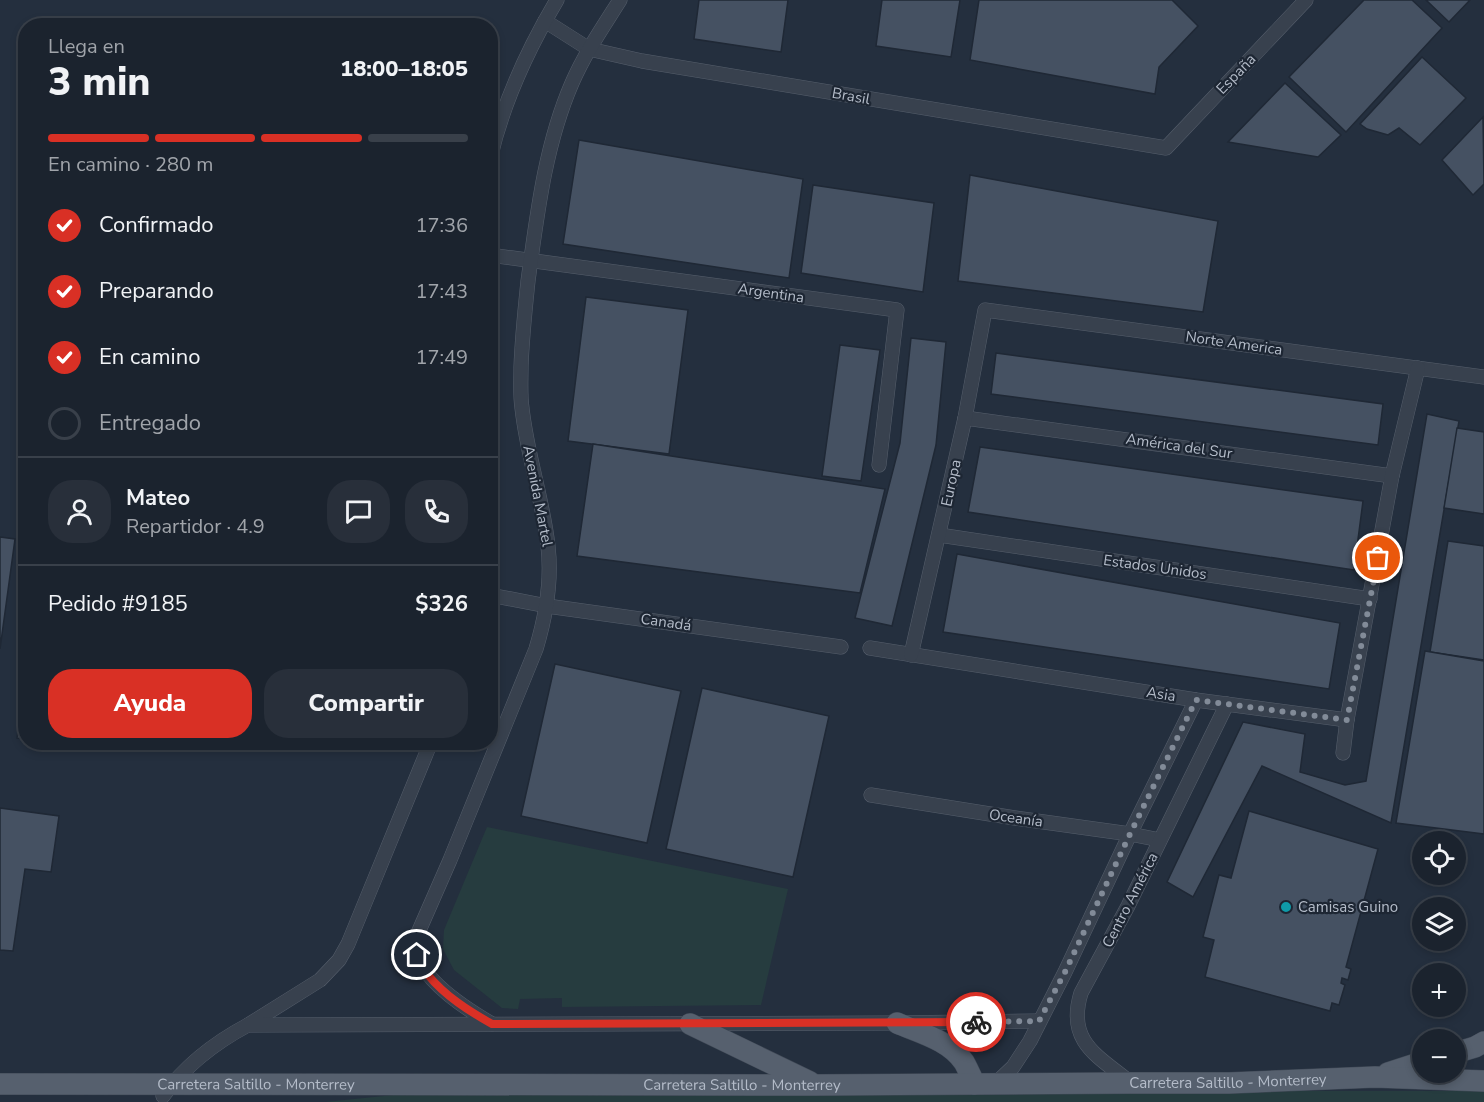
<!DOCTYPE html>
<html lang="es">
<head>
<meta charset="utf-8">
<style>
  body { margin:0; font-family:"Nunito Sans",sans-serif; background:#282f3a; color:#f1f3f6; height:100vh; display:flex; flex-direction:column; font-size:22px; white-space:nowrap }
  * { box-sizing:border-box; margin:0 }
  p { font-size:20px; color:#a0a4aa }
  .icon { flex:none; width:33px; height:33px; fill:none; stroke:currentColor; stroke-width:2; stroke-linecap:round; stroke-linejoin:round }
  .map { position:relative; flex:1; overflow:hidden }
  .side { position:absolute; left:18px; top:18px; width:480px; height:732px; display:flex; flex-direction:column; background:#1b232e; border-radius:24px; box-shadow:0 3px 9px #0003,0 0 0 2px #39404a }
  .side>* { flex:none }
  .tools { position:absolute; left:1412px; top:831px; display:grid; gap:12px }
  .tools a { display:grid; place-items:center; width:54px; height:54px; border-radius:50%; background:#1b232e; box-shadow:0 3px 9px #0003,0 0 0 2px #39404a; font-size:30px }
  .pin { position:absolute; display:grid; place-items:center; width:51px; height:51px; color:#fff; margin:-26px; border:3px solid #fff; border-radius:50%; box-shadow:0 2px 6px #0007 }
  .courier { position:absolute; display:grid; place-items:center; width:60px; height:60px; margin:-30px; border:4px solid #d93025; border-radius:50%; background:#fff; color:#222; box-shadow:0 2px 8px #0007 }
  .overview em { font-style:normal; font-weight:800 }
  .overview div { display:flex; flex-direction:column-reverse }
  .overview { display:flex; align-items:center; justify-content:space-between; height:102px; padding:0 30px }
  h1 { font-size:39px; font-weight:800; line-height:45px }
  .bar { display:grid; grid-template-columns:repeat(4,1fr); gap:9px 6px; align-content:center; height:72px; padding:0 30px }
  .bar i { height:8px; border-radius:4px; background:#39404a }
  .bar .active { background:#d93025 }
  .bar p { grid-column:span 4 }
  .line { display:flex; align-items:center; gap:15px; padding:0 30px; border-top:2px solid #39404a }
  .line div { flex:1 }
  .round { display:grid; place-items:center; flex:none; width:63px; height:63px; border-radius:24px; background:#282f3a }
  ol { padding:0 30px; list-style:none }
  li { display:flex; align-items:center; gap:18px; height:66px }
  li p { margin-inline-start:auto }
  li .icon { padding:6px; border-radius:50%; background:#d93025; color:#fff; stroke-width:4 }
  li:last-child { color:#a0a4aa }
  li i { width:33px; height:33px; border:3px solid #39404a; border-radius:50% }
  .button { display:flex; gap:12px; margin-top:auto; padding:12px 30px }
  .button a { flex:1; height:69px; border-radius:24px; background:#d93025; color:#fff; font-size:24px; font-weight:800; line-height:69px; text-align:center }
  .button a+a { background:#282f3a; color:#f1f3f6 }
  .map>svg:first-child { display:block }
</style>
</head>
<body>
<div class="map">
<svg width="1484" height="1102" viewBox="0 0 1484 1102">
  <rect width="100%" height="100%" fill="#242f3e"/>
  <g fill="#263c3f">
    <polygon points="487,827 788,889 761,1005 562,1007 562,998 520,999 518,1009 502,1008 454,970 443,949 444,930"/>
    <polygon points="1198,1091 1484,1091 1484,1102 325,1102 403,1094 739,1096"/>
  </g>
  <g fill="#455162" stroke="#1f2835" stroke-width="1.5">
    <polygon points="699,0 788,0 781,52 694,39"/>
    <polygon points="882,0 960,0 951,57 876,46"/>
    <polygon points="979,0 1172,0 1198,26 1159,67 1155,94 970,60"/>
    <polygon points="1364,0 1412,0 1442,28 1346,132 1289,77"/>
    <polygon points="1426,0 1470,0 1449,22"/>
    <polygon points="1422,57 1466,98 1420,145 1399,128 1388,135 1367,129 1360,124"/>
    <polygon points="1285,83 1341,135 1318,157 1228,142"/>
    <polygon points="1483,117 1484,184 1473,195 1442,160"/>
    <polygon points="579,140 803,179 789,278 563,244"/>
    <polygon points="970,175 1218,221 1203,312 958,281"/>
    <polygon points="813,185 934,203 923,292 801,273"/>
    <polygon points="586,297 688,310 669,454 568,441"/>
    <polygon points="911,338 946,342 936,445 892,626 855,618 900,443"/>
    <polygon points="840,345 880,350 861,481 822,476"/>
    <polygon points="996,353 1383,404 1378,445 991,394"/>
    <polygon points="1427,414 1459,421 1391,823 1262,766 1193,897 1167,882 1243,722 1305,734 1300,772 1345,785 1366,781"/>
    <polygon points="1457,428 1484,432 1484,514 1444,508"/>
    <polygon points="593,444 885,489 860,593 577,556"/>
    <polygon points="980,447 1363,501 1354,570 968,512"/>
    <polygon points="0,537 15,539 0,649"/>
    <polygon points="1448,541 1484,546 1484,660 1430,652"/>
    <polygon points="957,554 1340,623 1329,689 943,632"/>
    <polygon points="1425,651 1484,661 1484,834 1396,823"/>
    <polygon points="555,664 681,691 647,843 521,816"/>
    <polygon points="26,674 26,739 17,738"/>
    <polygon points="702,688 829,716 793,877 666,849"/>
    <polygon points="48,742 99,742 98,749"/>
    <polygon points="0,808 59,816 51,872 25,869 13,951 0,950"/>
    <polygon points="1249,811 1378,849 1346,967 1351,969 1348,980 1342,978 1341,983 1345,985 1339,1005 1332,1003 1330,1011 1205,977 1214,940 1203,937 1219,875 1231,878"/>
  </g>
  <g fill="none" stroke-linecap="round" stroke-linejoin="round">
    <defs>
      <g id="minor">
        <polyline points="545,21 589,49 642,61 1166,148 1306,0"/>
        <path d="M490,159C503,102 528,49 557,0"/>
        <polyline points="490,255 897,310 879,465"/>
        <polyline points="965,418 1392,476"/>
        <polyline points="939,535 1370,599"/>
        <polyline points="490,595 547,606 841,647"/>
        <polyline points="870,648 1196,700 1347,720"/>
        <polyline points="911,655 965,418 985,310 1484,377"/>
        <polyline points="1343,753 1347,720 1392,476 1418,368"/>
        <polyline points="871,795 1015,818 1130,834 1160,840"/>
        <path d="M492,1024C468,1010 422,981 417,952C415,946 417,940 418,933L450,860L536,649C546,616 552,581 548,546C543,500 527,455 522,408C520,395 521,381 521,367C522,338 525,310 528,281C537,215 545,145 572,83C585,53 603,27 620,0"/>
        <polyline points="248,1025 320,980 339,960 348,944 431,742"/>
        <path d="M1131,1083C1098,1056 1066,1042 1081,993L1128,906L1227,704"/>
        <polyline points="995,1084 1013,1067 1030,1041 1065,972 1130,834 1196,700"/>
        <path d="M163,1096C185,1066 216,1042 248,1025L897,1023L1039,1021"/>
      </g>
      <g id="primary">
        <path d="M897,1023C920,1033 949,1040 964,1062C968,1069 971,1077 975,1084"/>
        <polyline points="690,1024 810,1082"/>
        <polyline points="1455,1053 1475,1047 1484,1042"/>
        <polyline points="1388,1073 1422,1062"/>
        <path id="s1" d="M0,1084L816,1085L1131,1083H1229L1375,1077L1484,1081"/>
      </g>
    </defs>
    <use href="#minor" stroke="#565f6c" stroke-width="15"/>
    <use href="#primary" stroke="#414a57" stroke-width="22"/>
    <use href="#minor" stroke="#38414e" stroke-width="14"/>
    <use href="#primary" stroke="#56606e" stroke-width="21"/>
  </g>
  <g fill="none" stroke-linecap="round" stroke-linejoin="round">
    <polyline stroke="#828b98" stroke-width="6" stroke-dasharray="0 10.8" points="976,1022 1039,1021 1065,972 1130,834 1196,700 1347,720 1378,558"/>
    <path stroke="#d93025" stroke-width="8" d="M417,955C420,962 423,969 428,975C445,996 469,1011 492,1024L976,1022"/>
  </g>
  <circle fill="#0f9aa8" stroke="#1d2633" stroke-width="2" cx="1286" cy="907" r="6"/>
  <g text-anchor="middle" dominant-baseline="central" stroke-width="4.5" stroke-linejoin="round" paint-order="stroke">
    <g font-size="15" fill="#b4bcc9" stroke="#1d2633">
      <text transform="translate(1236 74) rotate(-46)">España</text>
      <text transform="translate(851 96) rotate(10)">Brasil</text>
      <text transform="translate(771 293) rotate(8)">Argentina</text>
      <text transform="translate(1234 343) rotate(8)">Norte America</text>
      <text transform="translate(1179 446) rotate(8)">América del Sur</text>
      <text transform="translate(951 483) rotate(-78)">Europa</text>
      <text transform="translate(538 496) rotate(79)">Avenida Martel</text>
      <text transform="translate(1155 567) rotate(8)">Estados Unidos</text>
      <text transform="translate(666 622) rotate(8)">Canadá</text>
      <text transform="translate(1161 694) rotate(9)">Asia</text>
      <text transform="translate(1016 818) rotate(8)">Oceanía</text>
      <text transform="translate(1130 900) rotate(-63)">Centro América</text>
      <text stroke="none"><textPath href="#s1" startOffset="1228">Carretera Saltillo - Monterrey</textPath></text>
      <text stroke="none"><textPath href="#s1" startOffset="256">Carretera Saltillo - Monterrey</textPath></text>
      <text stroke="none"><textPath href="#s1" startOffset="742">Carretera Saltillo - Monterrey</textPath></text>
    </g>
    <g font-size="15" fill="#b4bcc9" stroke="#1d2633" text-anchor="start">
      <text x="1298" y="907">Camisas Guino</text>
    </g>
  </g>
</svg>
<div class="tools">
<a><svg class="icon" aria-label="locate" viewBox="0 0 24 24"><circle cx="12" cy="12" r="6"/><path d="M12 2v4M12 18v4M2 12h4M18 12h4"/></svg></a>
<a><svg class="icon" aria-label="layers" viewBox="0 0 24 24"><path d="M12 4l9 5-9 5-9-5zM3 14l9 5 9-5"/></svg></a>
<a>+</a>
<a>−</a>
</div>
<div class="pin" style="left:1378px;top:558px;background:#ea580c"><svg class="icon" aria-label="bag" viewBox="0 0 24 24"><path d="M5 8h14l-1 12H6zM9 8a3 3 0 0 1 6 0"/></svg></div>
<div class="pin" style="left:417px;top:955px;background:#1f2937"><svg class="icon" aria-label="home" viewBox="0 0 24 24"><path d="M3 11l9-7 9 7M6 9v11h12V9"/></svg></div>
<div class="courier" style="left:976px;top:1022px"><svg class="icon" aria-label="bike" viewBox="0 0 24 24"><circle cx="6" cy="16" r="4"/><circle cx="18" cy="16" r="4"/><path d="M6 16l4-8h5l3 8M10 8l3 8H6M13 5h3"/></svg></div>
<section class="side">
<div class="overview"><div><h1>3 min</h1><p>Llega en</p></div><em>18:00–18:05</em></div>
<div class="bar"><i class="active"></i><i class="active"></i><i class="active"></i><i></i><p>En camino · 280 m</p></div>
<ol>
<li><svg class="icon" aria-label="check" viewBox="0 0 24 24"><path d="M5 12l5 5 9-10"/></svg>Confirmado<p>17:36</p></li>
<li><svg class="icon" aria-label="check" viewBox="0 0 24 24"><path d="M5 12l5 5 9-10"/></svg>Preparando<p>17:43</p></li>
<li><svg class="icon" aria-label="check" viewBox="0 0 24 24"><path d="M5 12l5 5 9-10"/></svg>En camino<p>17:49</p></li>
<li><i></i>Entregado</li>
</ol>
<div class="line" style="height:108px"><a class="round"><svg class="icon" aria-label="person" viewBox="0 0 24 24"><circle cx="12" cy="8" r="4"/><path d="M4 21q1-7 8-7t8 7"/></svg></a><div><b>Mateo</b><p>Repartidor · 4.9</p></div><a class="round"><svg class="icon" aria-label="chat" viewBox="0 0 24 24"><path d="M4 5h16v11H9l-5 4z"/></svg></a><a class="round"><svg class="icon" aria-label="phone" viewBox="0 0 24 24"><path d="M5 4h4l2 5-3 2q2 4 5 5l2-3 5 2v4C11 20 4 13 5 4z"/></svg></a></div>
<div class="line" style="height:78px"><div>Pedido #9185</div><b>$326</b></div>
<div class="button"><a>Ayuda</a><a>Compartir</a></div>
</section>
</div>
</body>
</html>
